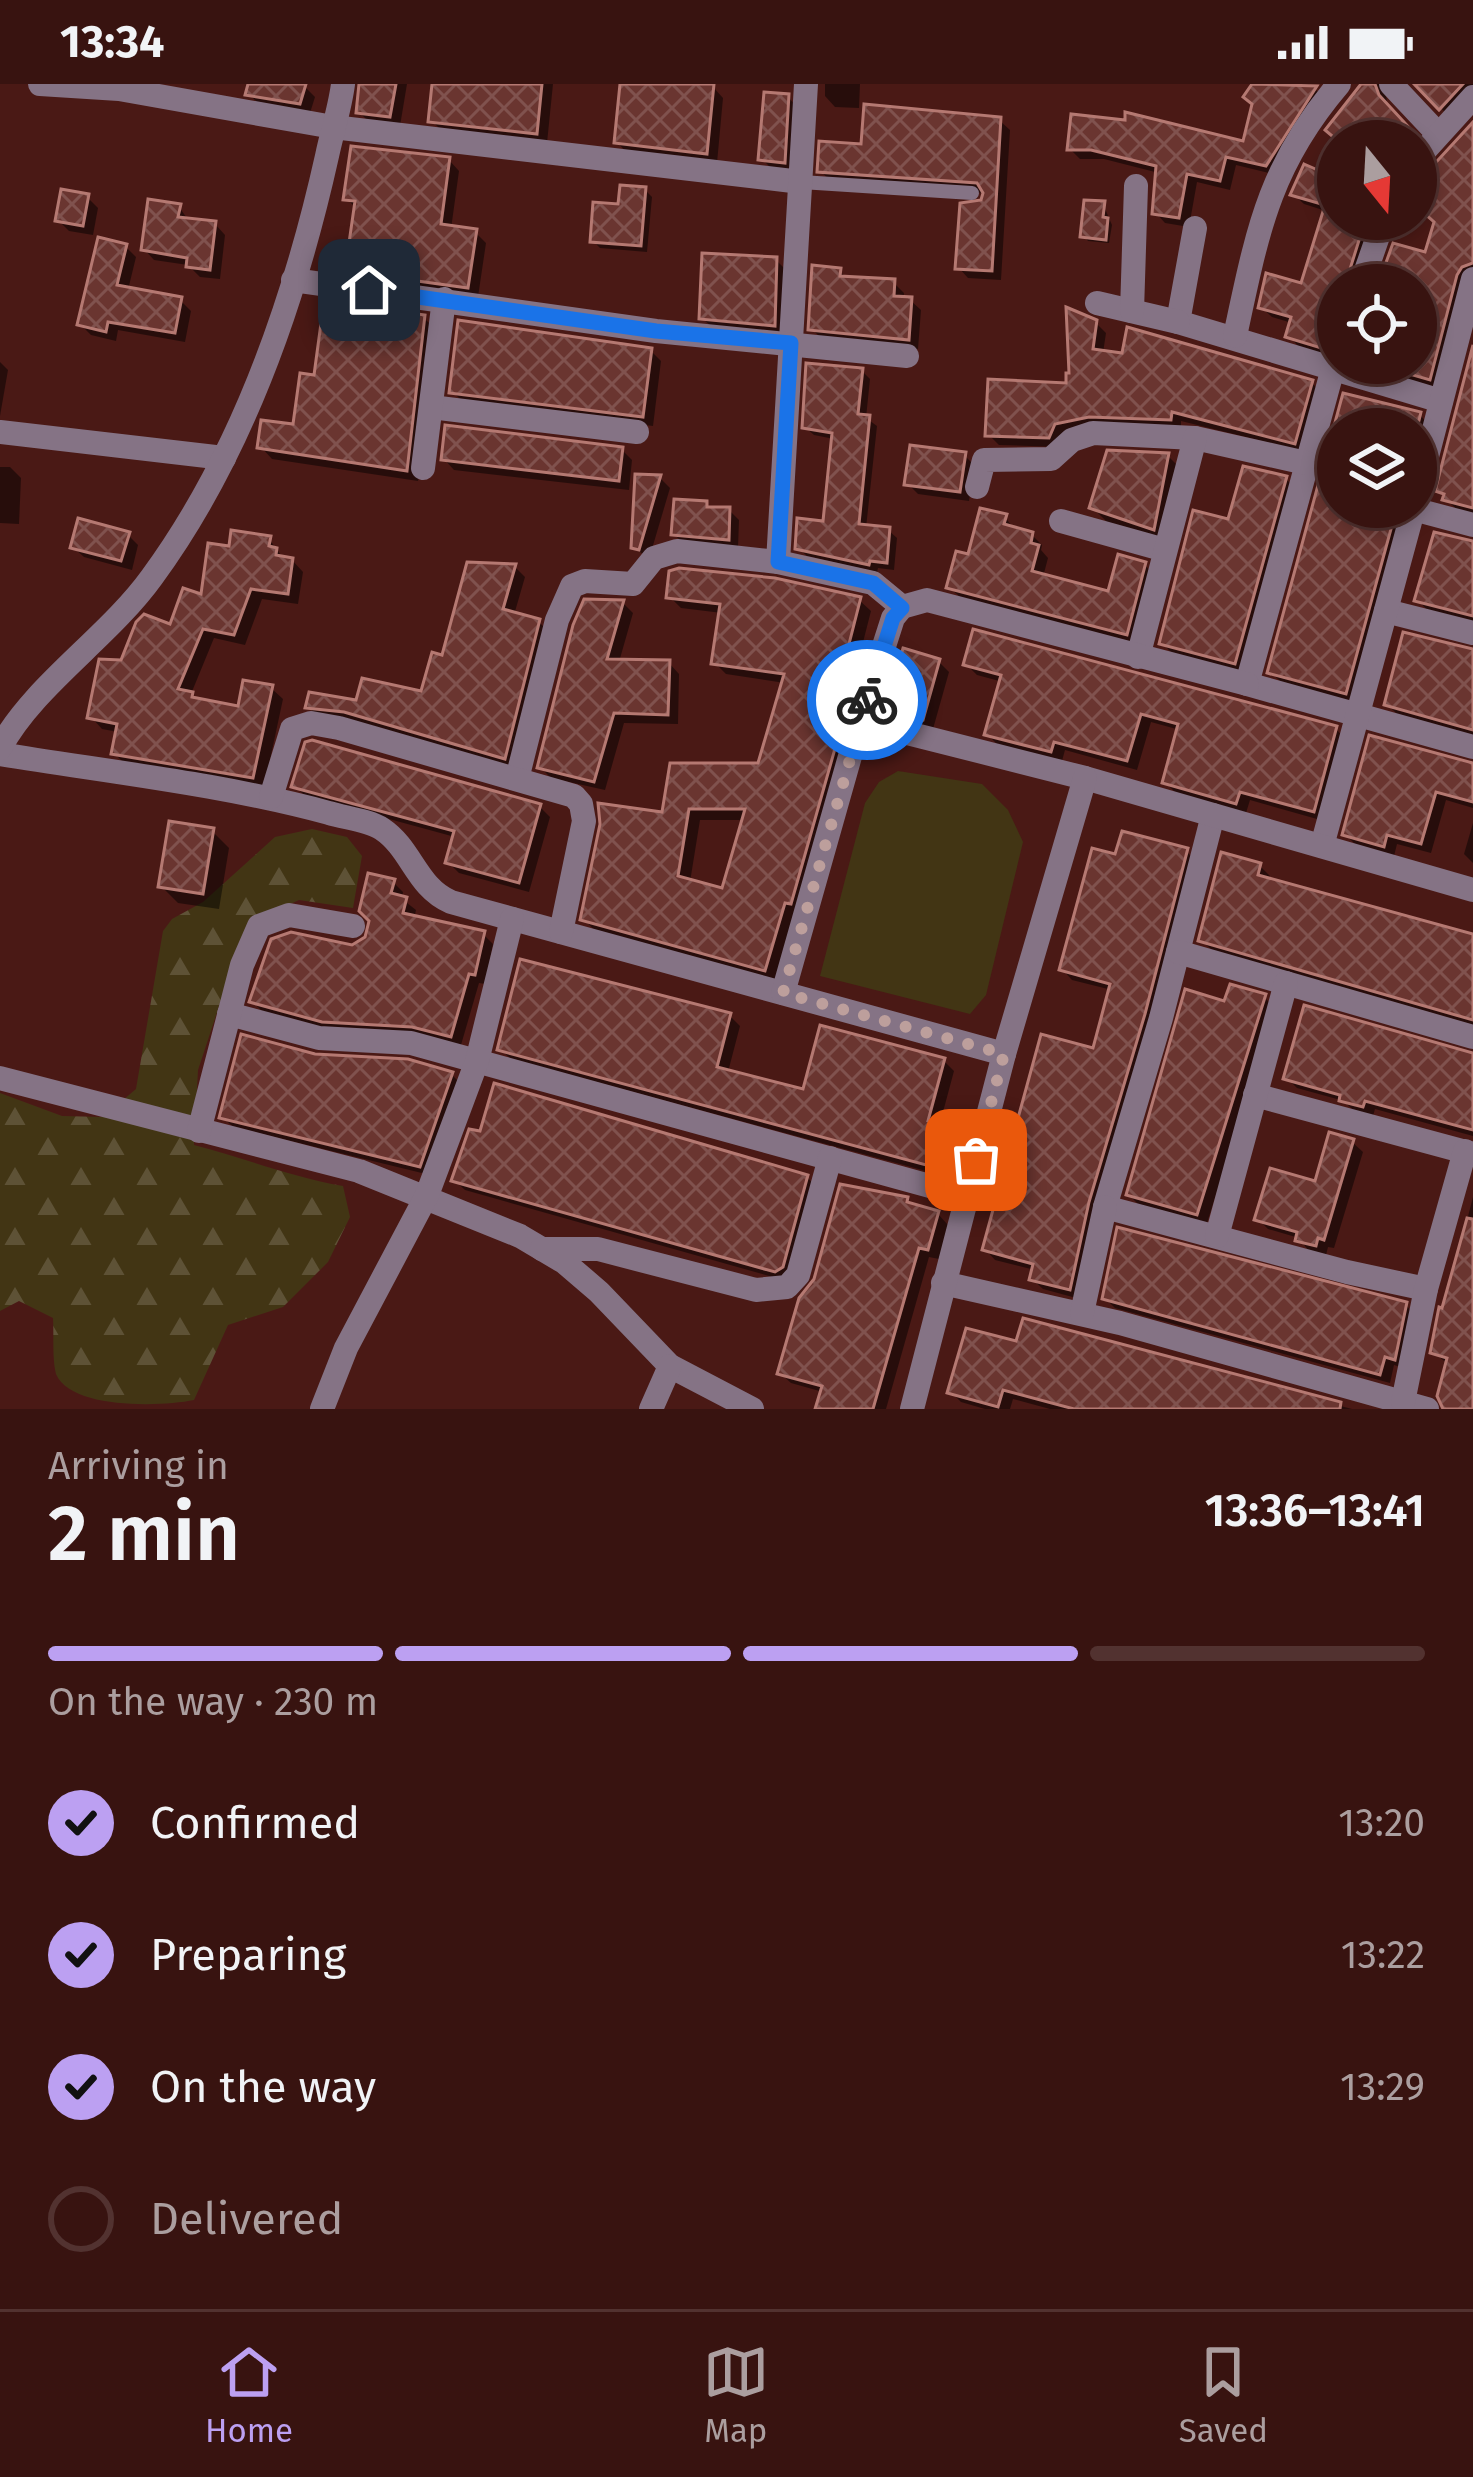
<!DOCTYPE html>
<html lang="en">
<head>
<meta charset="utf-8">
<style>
  body { margin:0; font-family:"Fira Sans",sans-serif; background:#3f1c19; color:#f1f3f6; height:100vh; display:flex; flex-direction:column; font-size:45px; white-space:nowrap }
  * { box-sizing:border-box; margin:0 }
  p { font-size:39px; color:#ab9e9f }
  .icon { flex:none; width:66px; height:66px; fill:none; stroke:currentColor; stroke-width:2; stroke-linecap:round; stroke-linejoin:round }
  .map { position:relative; height:1325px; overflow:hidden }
  .side { display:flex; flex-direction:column; background:#381310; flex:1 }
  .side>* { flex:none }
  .needle { width:78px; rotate:162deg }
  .fabs { position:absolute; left:1317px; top:36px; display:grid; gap:24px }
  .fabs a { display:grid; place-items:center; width:120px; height:120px; border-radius:50%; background:#381310; box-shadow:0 6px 18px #0003,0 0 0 3px #523230; font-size:60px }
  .pin { position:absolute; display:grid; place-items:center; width:102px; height:102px; color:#fff; margin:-51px; border-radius:24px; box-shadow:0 6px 18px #0006 }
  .courier { position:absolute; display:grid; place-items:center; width:120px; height:120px; margin:-60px; border:9px solid #1a73e8; border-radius:50%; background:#fff; color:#222; box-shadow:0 3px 15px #0007 }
  .overview em { font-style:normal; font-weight:600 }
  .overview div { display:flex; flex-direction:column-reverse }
  .overview { display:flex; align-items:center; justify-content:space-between; height:204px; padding:0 48px }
  h1 { font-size:78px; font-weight:600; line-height:90px }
  .bar { display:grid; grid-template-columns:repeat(4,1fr); gap:18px 12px; align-content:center; height:144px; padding:0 48px }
  .bar i { height:15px; border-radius:9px; background:#523230 }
  .bar .on { background:#bca0f2 }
  .bar p { grid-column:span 4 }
  ol { padding:0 48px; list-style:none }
  li { display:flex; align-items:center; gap:36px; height:132px }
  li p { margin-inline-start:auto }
  li .icon { padding:12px; border-radius:50%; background:#bca0f2; color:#111; stroke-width:4 }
  li:last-child { color:#ab9e9f }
  li i { width:66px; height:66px; border:6px solid #523230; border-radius:50% }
  .status { display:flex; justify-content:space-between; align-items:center; height:84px; padding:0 60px; background:#381310; direction:ltr }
  .status svg { height:33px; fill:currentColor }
  .tabs { display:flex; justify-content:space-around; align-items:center; height:168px; border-top:3px solid #523230; background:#381310; font-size:33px; color:#ab9e9f }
  .tabs a { display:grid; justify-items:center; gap:6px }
  .tabs .on { color:#bca0f2 }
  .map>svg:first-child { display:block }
</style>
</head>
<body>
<div class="status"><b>13:34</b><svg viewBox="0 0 49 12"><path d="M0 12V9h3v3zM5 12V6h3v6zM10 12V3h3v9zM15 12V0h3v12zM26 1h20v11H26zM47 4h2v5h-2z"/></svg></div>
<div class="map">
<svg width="1473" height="1325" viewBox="0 0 1473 1325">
  <defs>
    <pattern id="forest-firs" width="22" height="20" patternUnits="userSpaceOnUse" patternTransform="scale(3)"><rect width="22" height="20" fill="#423514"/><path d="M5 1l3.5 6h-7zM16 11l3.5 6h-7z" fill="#5e5236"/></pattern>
    <pattern id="building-cross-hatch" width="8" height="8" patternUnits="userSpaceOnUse" patternTransform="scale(3)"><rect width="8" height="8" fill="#6a3530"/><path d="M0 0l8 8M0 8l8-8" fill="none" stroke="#80524e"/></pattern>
  </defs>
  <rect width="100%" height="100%" fill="#4a1915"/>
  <polygon fill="#423514" points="898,687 982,700 1008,726 1023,758 986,911 970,930 820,892 865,719 879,698"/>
  <path fill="url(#forest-firs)" d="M312,745L347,753L362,772L353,824L299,816L256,836L231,886L198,986L194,1061C244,1074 292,1093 343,1102L350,1133L328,1178L283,1223L228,1241L194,1316C159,1323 71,1325 56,1290C52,1274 54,1251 53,1234L19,1217L0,1227V1009L62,1032L103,1033L136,1005L163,847L172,835L203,818L275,753Z"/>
  <g fill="#0007" fill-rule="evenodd">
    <polygon points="251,0 304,2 315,13 310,29 259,20 249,10"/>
    <polygon points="363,0 407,0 400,42 369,38 359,28"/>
    <polygon points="435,0 553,0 547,59 442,47 431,36"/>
    <polygon points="623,0 713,3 723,14 717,79 627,69 617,58"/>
    <polygon points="825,0 860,0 859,24 835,23 825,12"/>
    <polygon points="1256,0 1309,0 1325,14 1277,91 1236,81 1230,106 1197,98 1189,143 1165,139 1155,128 1159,89 1104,75 1080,75 1070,65 1246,60 1255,22 1246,13"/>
    <polygon points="1367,0 1390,0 1385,5 1388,24 1425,63 1416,74 1416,57 1341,57"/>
    <polygon points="1416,0 1473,0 1473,11 1451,34"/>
    <polygon points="788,13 798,24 794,88 772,85 762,75"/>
    <polygon points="999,36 1010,46 1001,196 968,194 958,183 986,109 831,97 820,87 864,64"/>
    <polygon points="1473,42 1473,194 1440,305 1406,295 1396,284 1395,279 1416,279 1416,201 1382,201 1427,172 1437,138 1416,121 1416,94 1430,89"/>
    <polygon points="449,76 459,87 451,145 475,148 486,159 478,213 359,196 348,186 357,125 346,114"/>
    <polygon points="1338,102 1338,135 1375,135 1356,201 1338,201 1338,263 1332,273 1299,263 1289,252 1292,239 1272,233 1261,223 1303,203 1326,127 1304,120 1293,110"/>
    <polygon points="645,106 652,113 647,168 600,164 593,157 621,123"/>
    <polygon points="87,113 98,124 93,151 69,147 58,136"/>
    <polygon points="1103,120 1112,141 1109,159 1088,157 1084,152"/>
    <polygon points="179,123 189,137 215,140 225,151 220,195 200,193 188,181 154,176 144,165"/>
    <polygon points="125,162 136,173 128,206 180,216 191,227 185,258 118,246 116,257 91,251 80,240"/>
    <polygon points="776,176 786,186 785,251 713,244 702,234"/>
    <polygon points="839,187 848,195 893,198 904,209 903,215 910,216 921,226 918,265 822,255 811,244"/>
    <polygon points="424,234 436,246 418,397 272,375 261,363 296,343 317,294"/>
    <polygon points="1095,238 1106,249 1103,269 1311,298 1322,309 1306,368 1181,337 1181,346 1060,363 999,361 988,350 1069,302"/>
    <polygon points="1473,265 1473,431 1456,425 1438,406"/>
    <polygon points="651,267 661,277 653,342 463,318 452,307"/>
    <polygon points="0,278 8,286 0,332"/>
    <polygon points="862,287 870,295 866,334 877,342 866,444 888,446 897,454 894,486 878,484 877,488 807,472 798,464 826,440 834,355 814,351 805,343"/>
    <polygon points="1345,313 1420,331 1430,342 1416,395 1416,345 1338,345 1338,423 1409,423 1356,619 1281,598 1271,588"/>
    <polygon points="622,366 632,376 629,406 454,386 444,375"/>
    <polygon points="964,371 975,382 969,417 918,410 908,400"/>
    <polygon points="1168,372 1184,388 1170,460 1109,440 1092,423"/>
    <polygon points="0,383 10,383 21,394 19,440 0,439"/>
    <polygon points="660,394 670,404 649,475 634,463"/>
    <polygon points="1285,394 1296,405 1246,589 1172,569 1162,559 1230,439"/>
    <polygon points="706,420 712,426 729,426 739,436 738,464 684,460 674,450"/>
    <polygon points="1005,433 1015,446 1032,451 1042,461 1041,466 1048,474 1043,493 1111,511 1144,480 1154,491 1136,560 960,513 949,503"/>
    <polygon points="128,451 138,461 132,486 84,473 73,463"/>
    <polygon points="269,455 284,475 292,476 303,488 298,520 262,515 245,561 214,554 191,610 198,617 241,625 271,604 283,615 264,704 126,681 114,669 118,648 102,645 91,633 123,579 172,544 203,514 232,465"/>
    <polygon points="1473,459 1473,538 1428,527 1418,516"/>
    <polygon points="515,483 525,493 514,531 539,538 549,548 515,683 319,633 308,623 423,611"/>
    <path d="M670,513L859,516L871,527L859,574L865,580L861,600L852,599L841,653L850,661L777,897L595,847L584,835L664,732L760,682L785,599L726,590L715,579L722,529L681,524ZM700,736H745L724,807L690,798Z"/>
    <polygon points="623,519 633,529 619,578 669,579 679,590 678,640 624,639 605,706 551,694 540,683"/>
    <polygon points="1473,567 1473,652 1398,631 1387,620"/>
    <polygon points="939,578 949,588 933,645 899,636 889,626"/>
    <polygon points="966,580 1336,645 1346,656 1324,737 1250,716 1246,729 1176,709 1165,698 1180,646 1151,638 1137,686 1065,666 1062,677 998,661 988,651 1003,598 977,591"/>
    <polygon points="1473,681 1473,724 1446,716 1431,769 1397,760 1394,772 1356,761 1345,750"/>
    <polygon points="295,702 539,722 550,733 529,808 459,789 448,778 455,753 305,712"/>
    <polygon points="1473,739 1473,779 1464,770"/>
    <polygon points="212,747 229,764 219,825 178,819 161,802"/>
    <polygon points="1186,767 1196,777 1080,1215 1043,1205 1032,1195 1035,1186 995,1176 985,1165 1095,968 1112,906 1072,896 1062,885 1117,774"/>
    <polygon points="1260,782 1270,792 1269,798 1473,854 1473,941 1212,866 1201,856"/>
    <polygon points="393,798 403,808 402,815 416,826 414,835 483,850 493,860 485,900 479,899 461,961 334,947 263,928 253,918 367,855"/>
    <polygon points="1264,913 1275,924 1207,1139 1139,1121 1129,1111 1226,921"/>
    <polygon points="730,932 740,942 728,988 805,1008 943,976 954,987 939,1043 951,1046 962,1056 952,1094 511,975 500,965"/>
    <polygon points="1473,971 1473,1052 1375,1025 1373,1032 1353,1026 1344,1017 1297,1004 1287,994"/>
    <polygon points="315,973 451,990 462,1001 430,1091 233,1043 223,1033"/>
    <polygon points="1352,1058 1363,1068 1334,1164 1328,1163 1326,1171 1308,1166 1299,1154 1268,1145 1258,1135 1317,1101"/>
    <polygon points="807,1093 817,1104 787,1197 465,1106 454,1096"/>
    <polygon points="1473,1113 1473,1325 1448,1280 1433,1268"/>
    <polygon points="907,1116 914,1124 938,1130 948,1141 939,1175 929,1173 886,1325 819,1325 823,1308 791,1299 780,1289"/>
    <polygon points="1105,1214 1405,1220 1415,1231 1404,1284 1394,1281 1390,1299 1115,1224"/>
    <polygon points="1025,1238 1352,1325 1050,1325 1013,1315 1010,1325 985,1325 961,1318 951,1308 1018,1261"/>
  </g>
  <g fill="url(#building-cross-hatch)" stroke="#b57972" stroke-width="3" fill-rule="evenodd">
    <polygon points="248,0 306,0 300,20 245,11"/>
    <polygon points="359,0 396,0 390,33 356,29"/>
    <polygon points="432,0 542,0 537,50 428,38"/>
    <polygon points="620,0 714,0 707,70 614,59"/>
    <polygon points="1252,0 1317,2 1266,82 1226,73 1220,97 1187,90 1179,134 1152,130 1156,82 1091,66 1067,66 1071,30 1125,36 1125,28 1243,57 1252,20 1243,13"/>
    <polygon points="1361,0 1375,0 1379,11 1416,51 1411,57 1338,57 1325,46"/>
    <polygon points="1414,0 1463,0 1439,26"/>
    <polygon points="764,8 789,10 785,79 758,76"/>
    <polygon points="864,20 1001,33 992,187 955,185 960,119 981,116 983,109 977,99 817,88 819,57 861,60"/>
    <polygon points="1473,38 1473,179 1462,183 1457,191 1430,296 1392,285 1394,279 1416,279 1416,201 1378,201 1393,159 1425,168 1434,138 1416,122 1416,100"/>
    <polygon points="351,62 450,73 441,140 477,145 468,204 345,187 355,117 343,116"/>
    <polygon points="1304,80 1338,95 1338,135 1362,135 1358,149 1361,150 1345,201 1338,201 1338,216 1321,264 1285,253 1291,233 1258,224 1266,189 1301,199 1325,121 1290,111"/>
    <polygon points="620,101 646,103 641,162 590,158 593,118 618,120"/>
    <polygon points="61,105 89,110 83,142 55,137"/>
    <polygon points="148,115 181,120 178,133 216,137 210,186 186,183 187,174 141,166"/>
    <polygon points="1084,116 1105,117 1103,133 1108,134 1106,156 1080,153"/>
    <polygon points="98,153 127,160 117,201 182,213 175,249 108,238 106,248 77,241"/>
    <polygon points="702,169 777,173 775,242 699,235"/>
    <polygon points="812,181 841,184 840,192 895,195 894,212 912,213 909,256 808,246"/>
    <polygon points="324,217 425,231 407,387 257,364 261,336 293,340 300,289 314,291"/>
    <polygon points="1066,223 1097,236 1093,265 1122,269 1127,243 1313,296 1295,360 1172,328 1171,336 1089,333 1055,340 1049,354 985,352 988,295 1066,299 1066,289 1069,289"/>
    <polygon points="458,236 652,264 643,333 449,309"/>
    <polygon points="1473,261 1473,424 1442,416 1444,410 1435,407"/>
    <polygon points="806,279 863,284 858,330 870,331 859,440 890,443 887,479 870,477 869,481 795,465 797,434 823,437 832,349 802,344"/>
    <polygon points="1343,309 1421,328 1416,349 1416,345 1338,345 1338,423 1397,423 1346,610 1267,589"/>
    <polygon points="445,341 623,363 619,397 441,376"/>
    <polygon points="910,361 966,368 960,408 904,401"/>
    <polygon points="1107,366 1169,369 1154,446 1089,424"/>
    <polygon points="1243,382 1287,392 1235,580 1159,560 1193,426 1228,435"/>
    <polygon points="635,390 661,391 639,466 631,464"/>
    <polygon points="674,415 707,417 707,423 730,423 729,456 671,451"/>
    <polygon points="980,424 1007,430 1004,440 1033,448 1031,459 1039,461 1032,487 1108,507 1118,470 1146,478 1127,551 946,504 956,467 968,470"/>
    <polygon points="78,434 130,448 121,477 70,464"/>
    <polygon points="231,446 271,452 269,462 277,464 276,471 293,474 288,510 251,505 234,551 203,545 178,605 193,608 192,613 238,622 243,596 273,601 253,694 111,670 117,640 87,634 99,575 121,576 136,538 144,530 170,540 183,504 201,510 208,459 229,462"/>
    <polygon points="1434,448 1473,457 1473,532 1414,517"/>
    <polygon points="467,478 516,480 503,525 540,535 505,675 344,628 305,624 309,608 356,616 362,594 421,607 432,568 442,571"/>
    <path d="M679,484L775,494L861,513L848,564L855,566L851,591L841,589L830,644L840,647L791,820L785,819L765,887L580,836L600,740L598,719L662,728L670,679H758L784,590L711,580L720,520L666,514L669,487ZM689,725H745L722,804L678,792Z"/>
    <polygon points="584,515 624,516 607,575 670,576 668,631 614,629 594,698 537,684 573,541"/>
    <polygon points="973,545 1337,642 1314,728 1240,708 1236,720 1162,699 1178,640 1141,630 1127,677 1054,658 1051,668 984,651 1001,591 963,581"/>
    <polygon points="1403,548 1473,565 1473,646 1384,621"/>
    <polygon points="903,564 940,575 923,636 885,626"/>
    <polygon points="1369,651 1473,679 1473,718 1436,708 1421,760 1387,751 1384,763 1342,751"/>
    <polygon points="312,656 541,720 519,799 445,779 454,747 291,703 305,658"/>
    <polygon points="169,737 214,744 203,810 158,803"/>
    <polygon points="1122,747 1188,764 1145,930 1089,1118 1070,1206 1029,1196 1033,1180 982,1166 1041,950 1093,964 1110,900 1059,886 1092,764 1115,770"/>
    <polygon points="1221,768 1261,779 1258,791 1473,850 1473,936 1198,857"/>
    <polygon points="368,789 395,795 391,809 407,813 403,829 485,847 475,891 469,890 451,953 412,943 322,938 249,918 271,855 291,848 352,861 365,853 369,837 359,827"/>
    <polygon points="520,875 731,929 717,983 803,1005 820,941 945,974 928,1037 953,1043 941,1085 497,966"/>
    <polygon points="1230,900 1266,910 1197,1131 1126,1111 1185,905 1224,917"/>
    <polygon points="1304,921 1473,969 1473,1046 1365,1017 1363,1023 1339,1017 1340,1011 1283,995"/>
    <polygon points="241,950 315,970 408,975 453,988 420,1083 219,1034"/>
    <polygon points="494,999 808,1091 783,1183 775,1188 451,1097 469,1045 480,1047"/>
    <polygon points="1329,1048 1354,1055 1324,1156 1318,1154 1316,1162 1295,1157 1297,1148 1254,1136 1270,1084 1315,1097"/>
    <polygon points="840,1100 908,1113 907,1118 939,1127 928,1166 919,1164 873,1325 815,1325 822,1302 777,1290 799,1214 814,1195"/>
    <polygon points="1467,1134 1473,1135 1473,1325 1443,1325 1437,1312 1447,1274 1430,1269 1439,1223 1442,1224"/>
    <polygon points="1117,1143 1407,1218 1395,1276 1385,1273 1380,1291 1102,1215"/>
    <polygon points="1023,1234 1341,1318 1340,1325 1074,1325 1003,1306 998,1323 947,1309 966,1244 1016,1257"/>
  </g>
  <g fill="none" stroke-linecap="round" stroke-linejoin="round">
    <polyline stroke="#857385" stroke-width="14" points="801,98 972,109"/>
    <g stroke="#857385" stroke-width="24">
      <polyline points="40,0 119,5 333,43 801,98"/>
      <polyline points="806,0 778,478 873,499 902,523"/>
      <polyline points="1391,0 1438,50"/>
      <polyline points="1416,76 1473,13"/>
      <polyline points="1195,144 1178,238 1441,317"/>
      <polyline points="293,196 656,247 907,272"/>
      <polyline points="1361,201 1384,135"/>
      <polyline points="1097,219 1178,238"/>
      <polyline points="1132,227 1136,102"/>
      <path d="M1235,252C1257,150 1268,83 1339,0"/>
      <polyline points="1338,266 1247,600 1473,663"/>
      <polyline points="431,323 637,348"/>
      <polyline points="0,348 224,374"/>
      <polyline points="423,384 444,215"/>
      <polyline points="977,403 984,376 1051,375 1072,356 1093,349 1195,354 1306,379"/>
      <polyline points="1416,415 1473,195"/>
      <polyline points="1413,425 1473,441"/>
      <polyline points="1061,437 1165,466"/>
      <polyline points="1386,527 1473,549"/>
      <polyline points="1138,573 1195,354"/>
      <polyline points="860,637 893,534 902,523 927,516 1247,600"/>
      <path d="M0,670C110,688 222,700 329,729C345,734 368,736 382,745C412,765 416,803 451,818L1004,970"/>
      <polyline points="517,695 557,536 572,502 585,497 633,500 654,474 677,467 778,478"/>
      <polyline points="271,713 292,645 311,639 339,644 574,712 581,720 584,737 561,848"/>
      <polyline points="1213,731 1161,934 1105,1123 1347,1188 1426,1205"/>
      <polyline points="1322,762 1414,423"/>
      <polyline points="1178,868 1473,953"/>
      <polyline points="783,909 860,637 1085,694 1473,806"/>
      <polyline points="229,930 319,954 411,959 966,1112"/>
      <polyline points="0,994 359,1087 520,1152 564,1178 599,1208 670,1282 752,1325"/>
      <polyline points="1255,1011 1473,1070"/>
      <polyline points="199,1047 242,881 259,842 289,831 353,842"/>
      <polyline points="1217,1152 1286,899"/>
      <polyline points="542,1165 598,1165 756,1206 787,1203 798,1191 830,1074"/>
      <polyline points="943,1199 1120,1239 1427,1325"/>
      <polyline points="1082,1229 1105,1123"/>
      <polyline points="1403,1318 1426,1205 1465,1067"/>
      <polyline points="322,1325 346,1264 427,1111 477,977 512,835"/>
      <polyline points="651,1325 670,1282"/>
      <polyline points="912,1325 1004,970 1085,694"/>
    </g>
    <path stroke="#857385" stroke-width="24" d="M0,664C34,601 108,554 152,493C242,370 294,220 327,72C332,48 340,24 343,0"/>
  </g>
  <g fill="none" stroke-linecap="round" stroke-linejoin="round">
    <polyline stroke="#bd9f9c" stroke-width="12" stroke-dasharray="0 21.6" points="867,616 783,909 1004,970 976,1076"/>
    <polyline stroke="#1a73e8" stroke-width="15" points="369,206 656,247 791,259 778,478 873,499 902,524 893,534 867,616"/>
  </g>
</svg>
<div class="fabs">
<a><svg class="needle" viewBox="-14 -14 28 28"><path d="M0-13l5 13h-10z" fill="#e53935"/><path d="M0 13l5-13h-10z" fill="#ab9e9f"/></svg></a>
<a><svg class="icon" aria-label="locate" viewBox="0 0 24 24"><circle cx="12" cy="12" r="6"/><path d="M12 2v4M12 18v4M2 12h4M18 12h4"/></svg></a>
<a><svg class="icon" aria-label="layers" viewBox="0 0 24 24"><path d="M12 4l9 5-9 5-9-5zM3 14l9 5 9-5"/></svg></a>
</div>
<div class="pin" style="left:976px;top:1076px;background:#ea580c"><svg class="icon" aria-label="bag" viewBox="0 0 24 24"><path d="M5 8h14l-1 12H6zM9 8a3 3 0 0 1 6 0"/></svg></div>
<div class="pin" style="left:369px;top:206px;background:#1f2937"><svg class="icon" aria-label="home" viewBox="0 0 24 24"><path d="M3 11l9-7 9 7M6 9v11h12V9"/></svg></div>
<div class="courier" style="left:867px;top:616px"><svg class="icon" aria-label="bike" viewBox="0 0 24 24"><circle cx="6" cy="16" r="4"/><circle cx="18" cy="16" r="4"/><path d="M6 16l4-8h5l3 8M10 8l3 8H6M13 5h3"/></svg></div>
</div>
<section class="side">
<div class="overview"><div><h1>2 min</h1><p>Arriving in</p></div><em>13:36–13:41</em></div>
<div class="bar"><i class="on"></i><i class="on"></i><i class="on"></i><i></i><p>On the way · 230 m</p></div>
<ol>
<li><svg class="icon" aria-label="check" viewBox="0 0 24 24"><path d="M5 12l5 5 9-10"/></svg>Confirmed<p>13:20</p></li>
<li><svg class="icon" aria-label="check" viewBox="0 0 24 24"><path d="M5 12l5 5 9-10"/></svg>Preparing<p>13:22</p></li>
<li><svg class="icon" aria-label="check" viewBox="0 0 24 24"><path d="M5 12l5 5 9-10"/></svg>On the way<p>13:29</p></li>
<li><i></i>Delivered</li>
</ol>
</section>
<nav class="tabs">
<a class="on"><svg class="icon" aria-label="home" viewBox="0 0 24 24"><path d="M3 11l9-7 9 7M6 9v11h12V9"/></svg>Home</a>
<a><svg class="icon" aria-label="map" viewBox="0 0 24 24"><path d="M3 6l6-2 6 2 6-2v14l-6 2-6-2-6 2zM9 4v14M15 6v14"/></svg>Map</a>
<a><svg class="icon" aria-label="saved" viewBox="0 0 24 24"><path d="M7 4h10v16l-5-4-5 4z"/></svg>Saved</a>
</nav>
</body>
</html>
